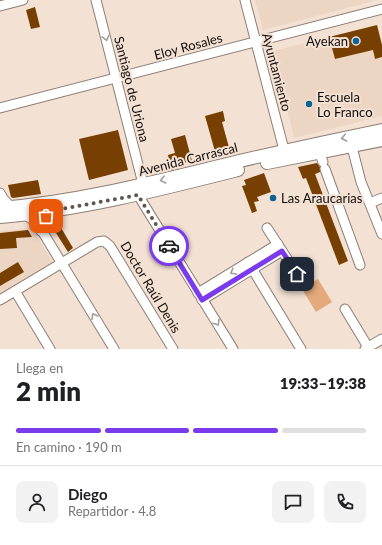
<!DOCTYPE html>
<html lang="es">
<head>
<meta charset="utf-8">
<style>
  body { margin:0; font-family:Lato,sans-serif; background:#f2f2f2; color:#202124; height:100vh; display:flex; flex-direction:column; font-size:15px; white-space:nowrap }
  * { box-sizing:border-box; margin:0 }
  p { font-size:13px; color:#757577 }
  .icon { flex:none; width:22px; height:22px; fill:none; stroke:currentColor; stroke-width:2; stroke-linecap:round; stroke-linejoin:round }
  .map { position:relative; height:349px; overflow:hidden }
  .panel { display:flex; flex-direction:column; background:#fff; flex:1 }
  .panel>* { flex:none }
  .pin { position:absolute; display:grid; place-items:center; width:34px; height:34px; color:#fff; margin:-17px; border-radius:8px; box-shadow:0 2px 6px #0006 }
  .courier { position:absolute; display:grid; place-items:center; width:40px; height:40px; margin:-20px; border:3px solid #7c3aed; border-radius:50%; background:#fff; color:#222; box-shadow:0 1px 5px #0007 }
  .summary em { font-style:normal; font-weight:800 }
  .summary div { display:flex; flex-direction:column-reverse }
  .summary { display:flex; align-items:center; justify-content:space-between; height:68px; padding:0 16px }
  h1 { font-size:26px; font-weight:800; line-height:30px }
  .bar { display:grid; grid-template-columns:repeat(4,1fr); gap:6px 4px; align-content:center; height:48px; padding:0 16px }
  .bar i { height:5px; border-radius:3px; background:#e0e0e0 }
  .bar .on { background:#7c3aed }
  .bar p { grid-column:span 4 }
  .line { display:flex; align-items:center; gap:10px; padding:0 16px; border-top:1px solid #e0e0e0 }
  .line div { flex:1 }
  .round { display:grid; place-items:center; flex:none; width:42px; height:42px; border-radius:8px; background:#f2f2f2 }
  .map>svg:first-child { display:block }
</style>
</head>
<body>
<div class="map">
<svg width="382" height="349" viewBox="0 0 382 349">
  <rect width="100%" height="100%" fill="#f3e1d4"/>
  <g fill="#edd5c3">
    <polygon points="255,0 373,0 374,1 263,30"/>
    <polygon points="329,37 335,59 373,50 375,59 382,57 382,116 294,138 273,51"/>
    <polygon points="32,228 53,263 0,294 0,231"/>
  </g>
  <polygon fill="#e4aa7c" points="318,279 332,302 316,312 302,289"/>
  <g fill="#773f01">
    <polygon points="35,7 40,27 31,29 26,10"/>
    <polygon points="377,25 382,45 382,57 375,59 373,50 335,59 329,37"/>
    <polygon points="223,111 225,121 222,122 230,151 216,155 205,116"/>
    <polygon points="118,130 128,170 89,180 79,139"/>
    <polygon points="185,135 192,161 178,164 179,168 171,170 168,155 175,153 171,139"/>
    <polygon points="317,163 320,167 320,172 315,174 348,261 339,265 306,178 303,179 298,167"/>
    <polygon points="264,173 271,192 257,197 259,201 254,202 257,211 252,213 242,186 246,185 244,180"/>
    <polygon points="38,180 41,194 13,198 11,197 8,185"/>
    <polygon points="57,221 73,248 68,252 51,225 52,222"/>
    <polygon points="28,230 32,237 16,238 17,248 0,249 0,233"/>
    <polygon points="18,262 24,272 0,286 0,273"/>
  </g>
  <g fill="none" stroke-linecap="round" stroke-linejoin="round">
    <defs>
      <g id="minor">
        <polyline points="96,0 143,184"/>
        <polyline points="245,0 284,150"/>
        <polyline points="0,6 23,0"/>
        <polyline points="0,108 382,9"/>
        <polyline points="352,147 361,182 382,234"/>
        <polyline points="319,152 323,162"/>
        <polyline points="325,169 360,265"/>
        <path d="M0,193C7,210 28,212 39,226L114,349"/>
        <polyline points="138,195 233,349"/>
        <polyline points="370,203 382,198"/>
        <polyline points="267,228 297,274"/>
        <polyline points="248,262 301,349"/>
        <polyline points="15,291 50,349"/>
        <polyline points="198,293 278,244"/>
        <polyline points="0,300 97,242 104,241 110,246 173,349"/>
        <polyline points="202,300 282,251"/>
        <polyline points="345,309 368,347"/>
        <polyline points="365,349 382,339"/>
      </g>
      <g id="major">
        <polyline points="267,163 382,140"/>
        <path d="M0,208C76,202 149,183 223,165C276,152 329,141 382,130"/>
        <path d="M0,217C81,210 159,190 238,170"/>
        <polyline points="42,230 43,220 51,211"/>
      </g>
    </defs>
    <use href="#minor" stroke="#8f7f74" stroke-width="11"/>
    <use href="#major" stroke="#8f7f74" stroke-width="14"/>
    <use href="#minor" stroke="#fff" stroke-width="9"/>
    <use href="#major" stroke="#fff" stroke-width="12"/>
  </g>
  <defs><path id="oneway-chevron" d="M-2-3.5L2.5 0L-2 3.5" fill="none" stroke-width="1.6" stroke-linecap="round" stroke-linejoin="round"/></defs>
  <g stroke="#a09d9c">
    <use href="#oneway-chevron" transform="translate(106 38) rotate(76)"/>
    <use href="#oneway-chevron" transform="translate(344 138) rotate(168)"/>
    <use href="#oneway-chevron" transform="translate(163 180) rotate(166)"/>
    <use href="#oneway-chevron" transform="translate(233 272) rotate(149)"/>
    <use href="#oneway-chevron" transform="translate(94 316) rotate(-121)"/>
    <use href="#oneway-chevron" transform="translate(217 323) rotate(58)"/>
  </g>
  <g fill="none" stroke-linecap="round" stroke-linejoin="round">
    <polyline stroke="#60564f" stroke-width="4" stroke-dasharray="0 7.2" points="46,216 51,211 138,195 169,246"/>
    <polyline stroke="#7c3aed" stroke-width="5" points="169,246 202,300 282,251 297,274"/>
  </g>
  <g fill="#096394" stroke="#f3e1d4" stroke-width="1.5">
    <circle cx="356" cy="41" r="4"/>
    <circle cx="309" cy="104" r="4"/>
    <circle cx="273" cy="198" r="4"/>
  </g>
  <g text-anchor="middle" dominant-baseline="central" stroke-width="4" stroke-linejoin="round" paint-order="stroke">
    <g font-size="13" fill="#110b07" stroke="#f3e1d4" text-anchor="start">
      <text x="348" y="41" text-anchor="end">Ayekan</text>
      <text x="317" y="97">Escuela<tspan x="317" dy="15">Lo Franco</tspan></text>
      <text x="281" y="198">Las Araucarias</text>
    </g>
    <g font-size="13" fill="#110b07" stroke="#f3e1d4">
      <text transform="translate(188 46) rotate(-15)">Eloy Rosales</text>
      <text transform="translate(277 72) rotate(75)">Ayuntamiento</text>
      <text transform="translate(132 89) rotate(76)">Santiago de Uriona</text>
      <text transform="translate(188 159) rotate(-14)">Avenida Carrascal</text>
      <text transform="translate(151 287) rotate(59)">Doctor Raúl Denis</text>
    </g>
  </g>
</svg>
<div class="pin" style="left:46px;top:216px;background:#ea580c"><svg class="icon" aria-label="bag" viewBox="0 0 24 24"><path d="M5 8h14l-1 12H6zM9 8a3 3 0 0 1 6 0"/></svg></div>
<div class="pin" style="left:297px;top:274px;background:#1f2937"><svg class="icon" aria-label="home" viewBox="0 0 24 24"><path d="M3 11l9-7 9 7M6 9v11h12V9"/></svg></div>
<div class="courier" style="left:169px;top:246px"><svg class="icon" aria-label="car" viewBox="0 0 24 24"><path d="M5 17H2v-5l4-1 3-4h7l3 4 3 1v5h-3M9 17h6M6 11h13"/><circle cx="7" cy="17" r="2"/><circle cx="17" cy="17" r="2"/></svg></div>
</div>
<section class="panel">
<div class="summary"><div><h1>2 min</h1><p>Llega en</p></div><em>19:33–19:38</em></div>
<div class="bar"><i class="on"></i><i class="on"></i><i class="on"></i><i></i><p>En camino · 190 m</p></div>
<div class="line" style="height:72px"><a class="round"><svg class="icon" aria-label="person" viewBox="0 0 24 24"><circle cx="12" cy="8" r="4"/><path d="M4 21q1-7 8-7t8 7"/></svg></a><div><b>Diego</b><p>Repartidor · 4.8</p></div><a class="round"><svg class="icon" aria-label="chat" viewBox="0 0 24 24"><path d="M4 5h16v11H9l-5 4z"/></svg></a><a class="round"><svg class="icon" aria-label="phone" viewBox="0 0 24 24"><path d="M5 4h4l2 5-3 2q2 4 5 5l2-3 5 2v4C11 20 4 13 5 4z"/></svg></a></div>
</section>
</body>
</html>
